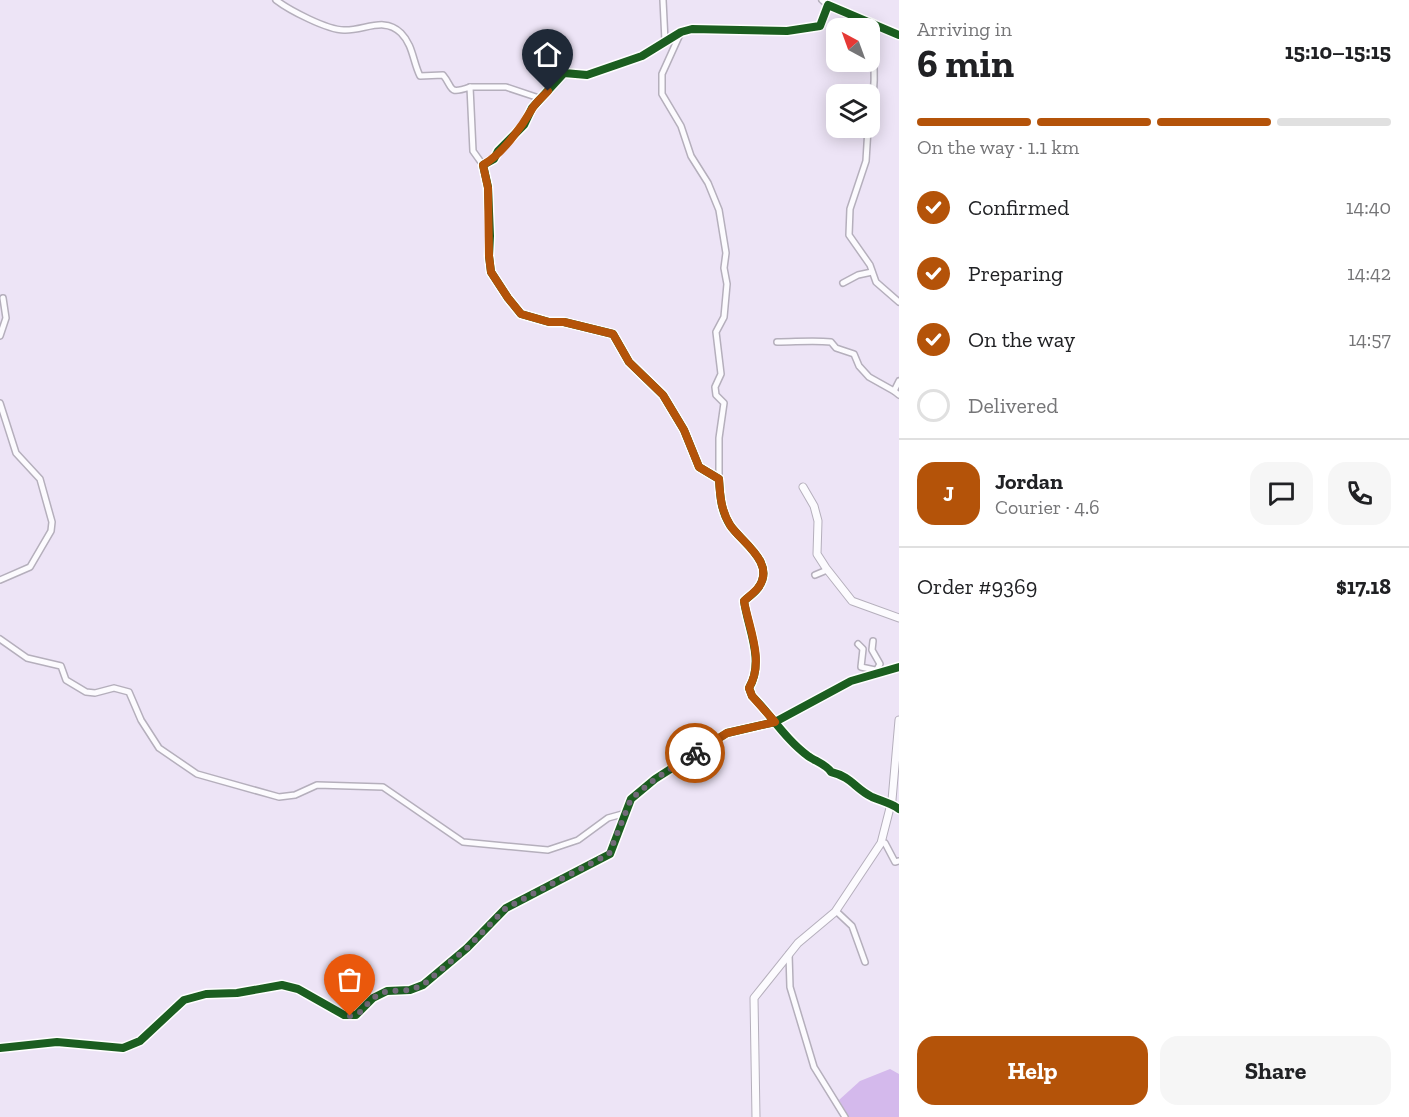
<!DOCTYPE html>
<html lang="en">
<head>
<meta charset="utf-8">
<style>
  body { margin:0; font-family:"Zilla Slab",serif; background:#f6f6f6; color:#202124; height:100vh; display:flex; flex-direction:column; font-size:22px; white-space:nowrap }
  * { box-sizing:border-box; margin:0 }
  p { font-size:20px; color:#757577 }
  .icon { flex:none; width:33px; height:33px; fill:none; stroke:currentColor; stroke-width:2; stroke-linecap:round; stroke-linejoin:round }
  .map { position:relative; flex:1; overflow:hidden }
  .side { display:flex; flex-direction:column; background:#fff; width:510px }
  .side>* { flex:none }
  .needle { width:39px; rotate:319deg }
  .controls { position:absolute; left:826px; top:18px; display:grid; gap:12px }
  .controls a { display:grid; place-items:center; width:54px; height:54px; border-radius:12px; background:#fff; box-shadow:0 3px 15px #0003; font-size:30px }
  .pin { position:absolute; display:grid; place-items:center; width:51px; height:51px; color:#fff; margin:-62px -26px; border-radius:50% 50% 50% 0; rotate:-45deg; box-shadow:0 0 6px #0007 }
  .pin .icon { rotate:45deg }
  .courier { position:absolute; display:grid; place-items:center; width:60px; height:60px; margin:-30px; border:4px solid #b45309; border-radius:50%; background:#fff; color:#222; box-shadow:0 2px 8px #0007 }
  .summary em { font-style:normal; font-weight:800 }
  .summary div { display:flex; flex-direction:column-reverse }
  .summary { display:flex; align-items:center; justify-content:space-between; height:102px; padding:0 18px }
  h1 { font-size:39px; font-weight:800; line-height:45px }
  .bar { display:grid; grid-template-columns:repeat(4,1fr); gap:9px 6px; align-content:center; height:72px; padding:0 18px }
  .bar i { height:8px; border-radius:4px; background:#e0e0e0 }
  .bar .active { background:#b45309 }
  .bar p { grid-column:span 4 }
  .line { display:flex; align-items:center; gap:15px; padding:0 18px; border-top:2px solid #e0e0e0 }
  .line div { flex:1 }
  .round { display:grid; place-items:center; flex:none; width:63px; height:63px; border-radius:18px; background:#f6f6f6 }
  ol { padding:0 18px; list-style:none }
  li { display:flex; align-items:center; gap:18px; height:66px }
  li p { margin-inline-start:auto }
  li .icon { padding:6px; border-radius:50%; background:#b45309; color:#fff; stroke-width:4 }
  li:last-child { color:#757577 }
  li i { width:33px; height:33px; border:3px solid #e0e0e0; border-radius:50% }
  .button { display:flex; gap:12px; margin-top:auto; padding:12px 18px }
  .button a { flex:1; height:69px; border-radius:18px; background:#b45309; color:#fff; font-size:24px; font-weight:800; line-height:69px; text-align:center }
  .button a+a { background:#f6f6f6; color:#202124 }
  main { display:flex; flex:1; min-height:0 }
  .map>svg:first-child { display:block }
</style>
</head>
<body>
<main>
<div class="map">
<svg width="899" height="1117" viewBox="0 0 899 1117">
  <rect width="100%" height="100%" fill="#ede4f6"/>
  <polygon fill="#d4b9ec" points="890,1069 899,1074 899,1117 849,1117 839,1100 860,1081"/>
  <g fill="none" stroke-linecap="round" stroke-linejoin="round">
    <defs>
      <g id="minor">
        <path d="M276,0C289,10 327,30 344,30C364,31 384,16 401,33C413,45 413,62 420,76L443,75C454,88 447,95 470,87L473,151L483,165"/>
        <polyline points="663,0 665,41"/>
        <polyline points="822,0 828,5"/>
        <polyline points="866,22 867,28"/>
        <polyline points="681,32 662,74 662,94 681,126 691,156 708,183 719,210 726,253 724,268 727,284 724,317 716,332 721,374 715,387 716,395 724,403 719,438 719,479"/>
        <path d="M870,45C877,68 874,92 870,115"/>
        <path d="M587,75L564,73L532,108L524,125L498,151L494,159L483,165L488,187L490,236L489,256L491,272L508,298L521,314L549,322H564L613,334L629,362L663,395L684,430L699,467L719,479C720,496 721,511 730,525C741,542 777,563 758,588C755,593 748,597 744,601C748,629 765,661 749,688L752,696C771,715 786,740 808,756C815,761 827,765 831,772C852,777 854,788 872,797C881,801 891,803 899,809"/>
        <polyline points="470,87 506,87 542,99"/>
        <polyline points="868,128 866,161 850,209 849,235 870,265 876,282 899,302"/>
        <polyline points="843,283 858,275 872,272"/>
        <polyline points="0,336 6,318 3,298"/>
        <path d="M777,342C796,342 813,340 831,342L836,348L854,354L859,366L869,377L894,391"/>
        <polyline points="899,381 894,391 899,395"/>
        <polyline points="0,403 16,453 40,479 52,522 51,531 30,567 0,580"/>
        <polyline points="815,575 827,570"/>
        <polyline points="0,639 27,658 61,666 66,680 86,692 95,693 114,688 129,692 141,720 159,748 197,774 279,797 295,795 317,785 383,787 463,842 548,850 578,840 608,818 626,813"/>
        <polyline points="873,641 872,650 880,664 875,673"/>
        <polyline points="858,644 863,649 861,667 875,670"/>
        <polyline points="881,843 885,843 895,862 899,861"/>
        <polyline points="836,911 852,926 865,962"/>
        <polyline points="789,954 790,987 814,1067 845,1117"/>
      </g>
      <g id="tertiary">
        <polyline points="587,75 642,56 681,32 692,29 787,31 820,26 828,5 899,35"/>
        <polyline points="803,487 814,506 818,521 817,554 826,568 852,601 899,618"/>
        <polyline points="0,1048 57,1042 123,1048 140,1041 184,1000 206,994 237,993 282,985 298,989 344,1015 356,1015 373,998 387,991 410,990 423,985 467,948 506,908 610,854 631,799 655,779 727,733 775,722 851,681 899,667"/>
        <polyline points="756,1117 754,998 798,943 835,912 881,843 892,800 899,720"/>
      </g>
    </defs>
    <use href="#minor" stroke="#b5afbc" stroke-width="8"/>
    <use href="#tertiary" stroke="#b5afbc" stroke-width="9"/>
    <use href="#minor" stroke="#fcfbfe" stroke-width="5"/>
    <use href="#tertiary" stroke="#fcfbfe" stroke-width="7"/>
    <defs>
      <g id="cycleway">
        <path d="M899,35L828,5L820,26L787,31L692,29L681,32L642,56L616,65L587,75L564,73L532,108L524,125L498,151L494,159L483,165L488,187L490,236L489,256L491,272L508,298L521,314L549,322H564L613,334L629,362L663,395L684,430L699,467L719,479C720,496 721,511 730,525C741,542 777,563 758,588C755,593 748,597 744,601C748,629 765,661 749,688L752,696C771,715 786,740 808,756C815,761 827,765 831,772C852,777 854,788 872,797C881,801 891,803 899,809"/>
        <polyline points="0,1048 57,1042 123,1048 140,1041 184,1000 206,994 237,993 282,985 298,989 344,1015 356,1015 373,998 387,991 410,990 423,985 467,948 506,908 610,854 631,799 655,779 727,733 775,722 851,681 899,667"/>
      </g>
    </defs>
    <use href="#cycleway" stroke="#fff" stroke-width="11"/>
    <use href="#cycleway" stroke="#1b5e20" stroke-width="8"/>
  </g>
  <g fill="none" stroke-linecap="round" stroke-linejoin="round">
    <polyline stroke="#726a79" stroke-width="6" stroke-dasharray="0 10.8" points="350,1016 360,1012 373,998 387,991 410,990 423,985 467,948 506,908 609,854 631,799 655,779 695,753"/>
    <path stroke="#b45309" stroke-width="8" d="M548,91C543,97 536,102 532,109C521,128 502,154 483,165L488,188L489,256L491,272L508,298L521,314L549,322H564L613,334L629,362L663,395L684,430L699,467L719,479C720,496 721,510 730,525C741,542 777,563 758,588C754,593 748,597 744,601C749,629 765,661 749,688L752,696L775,722L727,733L695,753"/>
  </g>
</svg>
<div class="controls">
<a><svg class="needle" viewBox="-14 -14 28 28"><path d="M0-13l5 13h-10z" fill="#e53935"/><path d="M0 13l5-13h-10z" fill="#757577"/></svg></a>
<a><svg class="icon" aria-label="layers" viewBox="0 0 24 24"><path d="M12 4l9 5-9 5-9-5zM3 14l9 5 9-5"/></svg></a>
</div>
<div class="pin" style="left:350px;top:1016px;background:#ea580c"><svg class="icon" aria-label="bag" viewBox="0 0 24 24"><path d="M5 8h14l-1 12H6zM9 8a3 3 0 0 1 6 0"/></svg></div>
<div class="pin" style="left:548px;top:91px;background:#1f2937"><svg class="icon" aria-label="home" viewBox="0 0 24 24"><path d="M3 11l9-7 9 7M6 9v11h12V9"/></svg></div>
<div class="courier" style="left:695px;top:753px"><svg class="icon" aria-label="bike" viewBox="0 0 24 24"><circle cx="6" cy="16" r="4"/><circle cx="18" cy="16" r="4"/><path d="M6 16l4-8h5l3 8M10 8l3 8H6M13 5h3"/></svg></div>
</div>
<section class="side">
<div class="summary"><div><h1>6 min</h1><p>Arriving in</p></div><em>15:10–15:15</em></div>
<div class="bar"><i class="active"></i><i class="active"></i><i class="active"></i><i></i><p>On the way · 1.1 km</p></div>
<ol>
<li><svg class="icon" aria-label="check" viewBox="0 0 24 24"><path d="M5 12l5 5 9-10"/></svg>Confirmed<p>14:40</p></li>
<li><svg class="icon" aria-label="check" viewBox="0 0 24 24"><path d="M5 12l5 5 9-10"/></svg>Preparing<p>14:42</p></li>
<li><svg class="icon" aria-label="check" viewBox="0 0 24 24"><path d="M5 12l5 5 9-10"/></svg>On the way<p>14:57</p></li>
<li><i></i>Delivered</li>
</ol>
<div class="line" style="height:108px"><b class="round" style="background:#b45309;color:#fff">J</b><div><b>Jordan</b><p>Courier · 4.6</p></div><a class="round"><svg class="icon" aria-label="chat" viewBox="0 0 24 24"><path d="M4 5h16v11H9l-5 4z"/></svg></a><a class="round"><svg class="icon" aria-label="phone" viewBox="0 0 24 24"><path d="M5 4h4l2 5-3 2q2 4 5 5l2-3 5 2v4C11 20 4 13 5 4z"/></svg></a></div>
<div class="line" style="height:78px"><div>Order #9369</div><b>$17.18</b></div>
<div class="button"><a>Help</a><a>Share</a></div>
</section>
</main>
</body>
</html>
